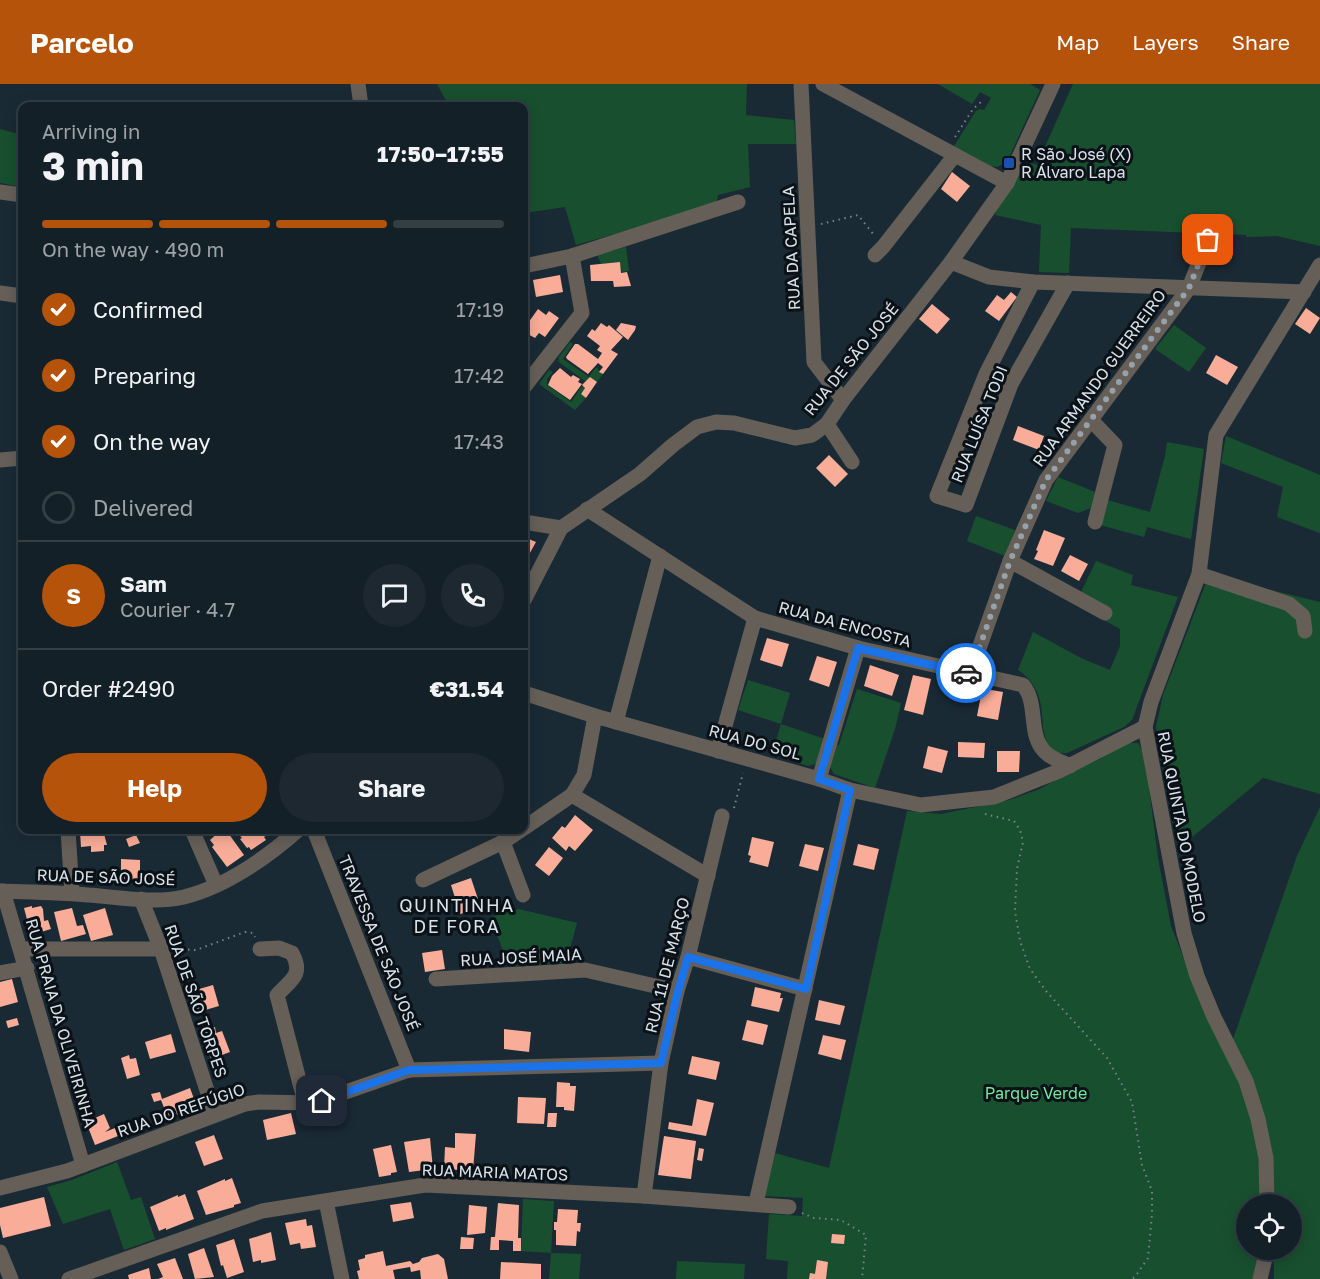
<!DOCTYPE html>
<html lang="en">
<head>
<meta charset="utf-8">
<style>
  body { margin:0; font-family:"Golos Text",sans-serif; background:#1d2830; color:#f1f3f6; height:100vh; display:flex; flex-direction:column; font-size:22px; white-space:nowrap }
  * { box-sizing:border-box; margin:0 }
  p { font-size:20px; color:#9da3a8 }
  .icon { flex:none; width:33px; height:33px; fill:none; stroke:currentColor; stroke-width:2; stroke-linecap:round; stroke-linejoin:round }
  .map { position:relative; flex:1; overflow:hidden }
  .panel { position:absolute; left:18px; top:18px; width:510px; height:732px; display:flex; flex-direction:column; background:#142028; border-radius:12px; box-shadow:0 3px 15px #0003,0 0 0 2px #333e45 }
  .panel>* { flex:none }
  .fabs { position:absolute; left:1236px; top:1110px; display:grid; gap:12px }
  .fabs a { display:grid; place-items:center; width:66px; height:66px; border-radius:50%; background:#142028; box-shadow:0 3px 15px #0003,0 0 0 2px #333e45; font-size:30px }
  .pin { position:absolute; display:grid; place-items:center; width:51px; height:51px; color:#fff; margin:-26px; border-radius:12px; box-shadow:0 3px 9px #0006 }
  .courier { position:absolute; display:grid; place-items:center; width:60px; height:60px; margin:-30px; border:4px solid #1a73e8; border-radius:50%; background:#fff; color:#222; box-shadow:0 2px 8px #0007 }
  .overview em { font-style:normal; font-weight:700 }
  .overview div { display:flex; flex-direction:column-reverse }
  .overview { display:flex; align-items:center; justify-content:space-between; height:102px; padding:0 24px }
  h1 { font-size:39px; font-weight:700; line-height:45px }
  .bar { display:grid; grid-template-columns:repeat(4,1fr); gap:9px 6px; align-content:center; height:72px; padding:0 24px }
  .bar i { height:8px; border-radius:4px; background:#333e45 }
  .bar .on { background:#b45309 }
  .bar p { grid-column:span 4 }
  .line { display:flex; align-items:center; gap:15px; padding:0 24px; border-top:2px solid #333e45 }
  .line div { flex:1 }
  .round { display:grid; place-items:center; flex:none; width:63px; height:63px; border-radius:32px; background:#1d2830 }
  ol { padding:0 24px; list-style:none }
  li { display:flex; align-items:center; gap:18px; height:66px }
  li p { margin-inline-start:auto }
  li .icon { padding:6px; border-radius:50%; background:#b45309; color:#fff; stroke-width:4 }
  li:last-child { color:#9da3a8 }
  li i { width:33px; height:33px; border:3px solid #333e45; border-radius:50% }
  .primary-button { display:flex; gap:12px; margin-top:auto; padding:12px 24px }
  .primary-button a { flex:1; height:69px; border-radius:36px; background:#b45309; color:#fff; font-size:24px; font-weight:700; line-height:69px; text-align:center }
  .primary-button a+a { background:#1d2830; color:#f1f3f6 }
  header { display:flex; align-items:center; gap:36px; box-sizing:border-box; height:84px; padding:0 30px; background:#b45309; color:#fff }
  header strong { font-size:28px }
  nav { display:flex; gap:33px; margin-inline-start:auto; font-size:21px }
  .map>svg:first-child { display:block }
</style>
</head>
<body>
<header>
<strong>Parcelo</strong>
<nav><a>Map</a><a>Layers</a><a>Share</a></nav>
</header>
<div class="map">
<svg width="1320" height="1195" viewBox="0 0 1320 1195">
  <rect width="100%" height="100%" fill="#1a2a35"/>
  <g fill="#18502f">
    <polygon points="437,0 747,0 746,31 794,36 796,60 748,60 750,103 718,111 716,121 576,161 565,123 524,129 524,22 449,22"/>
    <polygon points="938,0 1030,0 1040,6 1007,78 997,83 991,82 954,62 976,27 980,25 984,26 991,14 980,8 972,20"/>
    <polygon points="1073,0 1320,0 1320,162 1277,152 1247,153 1246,151 1071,144 1069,189 1039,188 1041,141 995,131 996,126 1023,82 1031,79 1040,82 1046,66 1044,65"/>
    <polygon points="0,45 22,51 22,103 0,99"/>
    <polygon points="626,163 629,187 621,188 620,178 601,180 597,171"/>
    <polygon points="1174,241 1206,264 1189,288 1155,265"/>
    <polygon points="570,258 573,260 563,275 589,293 596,283 603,290 597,298 590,293 587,297 585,297 556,276 560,277 558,274"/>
    <polygon points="549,286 553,288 547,295 547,301 571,318 582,302 585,304 581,310 586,314 575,326 539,300"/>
    <polygon points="1226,352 1320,391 1320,449 1277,433 1283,403 1221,379"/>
    <polygon points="1167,358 1204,365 1191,455 1147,443 1144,453 1100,441 1107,416 1150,428 1165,372"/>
    <polygon points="1058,393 1095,408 1091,424 1078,429 1046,417"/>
    <polygon points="976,432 1015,446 1005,472 967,457"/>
    <path d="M1096,477L1133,491L1131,501L1178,513L1132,636L1124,643L1067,669C1038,673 1045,634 1040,617C1037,604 1029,593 1018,586L1033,548L1081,574L1110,586L1120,562V545L1102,535L1109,523L1081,508Z"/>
    <polygon points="1209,491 1320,518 1320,710 1263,694 1179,764 1156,643 1163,611"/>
    <polygon points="748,596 790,609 781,640 825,655 816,680 808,682 772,670 781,640 738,626"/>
    <polygon points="857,605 901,619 895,645 875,704 834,690 829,681 836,660 839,661"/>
    <polygon points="1127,659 1138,659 1145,672 1158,774 1171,842 1210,941 1241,997 1262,1077 1262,1120 1246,1120 1246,1166 1261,1166 1261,1195 787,1195 788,1177 766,1175 769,1130 802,1132 803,1114 764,1112 775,1069 829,1084 907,727 941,730 1009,716 1040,705 1059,694 1100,675 1117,662"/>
    <polygon points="1320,723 1320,1195 1274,1195 1274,1166 1292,1166 1292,1120 1273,1120 1232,958 1297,772"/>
    <polygon points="519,825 577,839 566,879 509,882 490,833"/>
    <polygon points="117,1078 131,1116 141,1113 155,1155 124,1166 110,1125 63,1140 47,1103 72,1096"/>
    <polygon points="523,1115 554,1117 551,1169 581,1170 579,1195 549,1195 551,1169 521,1167"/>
    <polygon points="677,1177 745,1180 744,1195 676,1195"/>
  </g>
  <g fill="#f9ac97">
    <polygon points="952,88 970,102 957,118 941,105"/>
    <polygon points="620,178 621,189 627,188 631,202 614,203 613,197 591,197 590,181"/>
    <polygon points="560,191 563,208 536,213 533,196"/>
    <polygon points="1011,208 1017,213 999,237 985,227 997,211 1004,216"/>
    <polygon points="932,220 950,235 937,250 919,235"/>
    <polygon points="1306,224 1320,234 1310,250 1295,240"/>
    <polygon points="538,225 546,231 549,227 559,234 545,253 539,249 535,254 524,248 524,236 528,239"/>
    <polygon points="601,239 607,243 609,241 623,253 611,266 618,270 603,290 599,288 603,283 598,279 588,290 567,275 566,273 575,260 578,260 598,275 602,269 597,266 600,262 587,252 592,245 595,247"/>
    <polygon points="621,239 636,242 635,246 628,256 616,246"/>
    <polygon points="1216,271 1238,283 1227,301 1206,289"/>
    <polygon points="560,284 571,293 573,291 580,295 578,298 582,300 570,316 548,301 552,292"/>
    <polygon points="590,293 597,298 586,314 581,310 585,304 582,301"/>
    <polygon points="1018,342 1044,352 1039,366 1013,356"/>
    <polygon points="829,371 848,390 835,403 816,384"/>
    <polygon points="1044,446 1065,454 1053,482 1034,475 1038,467 1036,466"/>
    <polygon points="524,453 536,458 526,476 524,476"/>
    <polygon points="1070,471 1088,480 1079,497 1061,487"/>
    <polygon points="767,554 789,560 782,583 760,576"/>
    <polygon points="817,572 837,578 829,603 809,596"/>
    <polygon points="870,581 899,591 892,612 864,602"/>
    <polygon points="913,591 931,595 923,631 904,626"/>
    <polygon points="980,604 1003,608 998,636 977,632 981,611 978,610"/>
    <polygon points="958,658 985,659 984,674 958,673"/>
    <polygon points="928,662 948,667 942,689 923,684"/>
    <polygon points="997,667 1020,667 1019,688 997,688"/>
    <polygon points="575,731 593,746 575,767 569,762 566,767 552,754 562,742 565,744"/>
    <polygon points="82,746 103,746 107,761 104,761 104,767 91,768 91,762 81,763 80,748"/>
    <polygon points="221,746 226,746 244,771 227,783 212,763 214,761 210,756"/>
    <polygon points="235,746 268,746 270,749 264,753 266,756 251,766 249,763 247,764 240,755 242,754"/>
    <polygon points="136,751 140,759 129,763 126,755"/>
    <polygon points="752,753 774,758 768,783 749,778 751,772 748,771"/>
    <polygon points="805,760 824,764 818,787 799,782"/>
    <polygon points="858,760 879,765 874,786 853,781"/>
    <polygon points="549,763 563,774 549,792 535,781"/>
    <polygon points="121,775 140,776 140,796 121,795"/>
    <polygon points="471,794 481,824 460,830 451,801"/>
    <polygon points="32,822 32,824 41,822 43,825 44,837 48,836 51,845 31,851 24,824"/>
    <polygon points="72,824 77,842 83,841 86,850 61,857 54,828"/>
    <polygon points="105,824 113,851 91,857 83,831"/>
    <polygon points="442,866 445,885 425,888 422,869"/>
    <polygon points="12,895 18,918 0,923 0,898"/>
    <polygon points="213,901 219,922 195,929 189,908"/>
    <polygon points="755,903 781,909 780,914 783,914 779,928 751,922"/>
    <polygon points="819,916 845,922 840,941 815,936"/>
    <polygon points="17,934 19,941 8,944 6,937"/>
    <polygon points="747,936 768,941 763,961 742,956"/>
    <polygon points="215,943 216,949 222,947 230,968 211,975 204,956 202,957 199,949"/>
    <polygon points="504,945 531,948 529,968 504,965"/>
    <polygon points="171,950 176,968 150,975 145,958"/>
    <polygon points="823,951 846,956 841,976 818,970"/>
    <polygon points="129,971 130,975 136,974 140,991 127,995 121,974"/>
    <polygon points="692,972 720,978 716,996 688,990"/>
    <polygon points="557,998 570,999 570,1002 576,1002 574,1027 564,1026 564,1023 556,1023"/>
    <polygon points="190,1004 197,1023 168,1034 161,1016 154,1018 151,1010 160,1008 162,1015"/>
    <polygon points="518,1013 546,1014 544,1040 517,1039"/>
    <polygon points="697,1015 714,1019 706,1052 668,1045 669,1038 692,1042"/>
    <polygon points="291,1029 296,1050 267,1056 263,1036"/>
    <polygon points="548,1029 557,1029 556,1043 547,1043"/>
    <polygon points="104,1030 110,1044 105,1048 115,1044 118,1052 95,1061 86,1038"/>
    <polygon points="455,1049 476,1050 473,1087 444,1085 445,1063 455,1064"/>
    <polygon points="214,1051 223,1075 204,1082 195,1058"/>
    <polygon points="664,1052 696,1057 691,1095 658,1091"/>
    <polygon points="430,1054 433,1085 409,1088 404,1058"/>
    <polygon points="391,1061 397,1088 391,1089 391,1091 379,1093 373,1065"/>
    <polygon points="699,1064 704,1065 702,1077 697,1076"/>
    <polygon points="232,1094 241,1119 234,1121 234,1123 206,1131 197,1107 225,1095 225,1097"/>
    <polygon points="185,1110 194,1135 166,1146 166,1144 159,1147 150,1123 178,1111 178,1113"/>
    <polygon points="44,1113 51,1142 3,1154 0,1141 0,1124"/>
    <polygon points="411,1118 414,1134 393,1138 390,1121"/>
    <polygon points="498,1119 519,1121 518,1154 521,1154 521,1167 513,1167 513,1157 499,1156 499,1166 490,1166 491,1153 495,1153"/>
    <polygon points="469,1121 487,1123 485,1149 467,1151"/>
    <polygon points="558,1125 578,1126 577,1139 581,1139 580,1148 577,1147 576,1162 556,1161 556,1146 554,1146 554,1138 557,1138"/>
    <polygon points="306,1135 307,1142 312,1141 316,1163 301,1165 300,1159 290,1161 285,1139"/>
    <polygon points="271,1148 276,1176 261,1179 261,1176 253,1178 249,1155"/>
    <polygon points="832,1150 845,1151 844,1160 831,1159"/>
    <polygon points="461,1153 474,1154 473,1165 460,1165"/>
    <polygon points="234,1155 244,1188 227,1194 223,1181 221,1182 216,1161"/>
    <polygon points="204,1164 214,1193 195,1195 188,1170"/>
    <polygon points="383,1167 386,1182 410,1177 413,1180 419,1178 422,1174 438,1170 444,1175 448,1195 421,1195 420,1186 411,1188 410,1183 393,1186 395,1195 359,1195 357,1187 360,1186 358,1176 365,1174 365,1171"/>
    <polygon points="175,1174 183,1195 158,1195 163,1193 157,1180"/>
    <polygon points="817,1176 828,1178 826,1195 809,1195 810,1189 815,1190"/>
    <polygon points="501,1178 541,1180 541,1195 500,1195"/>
    <polygon points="149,1184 151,1195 129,1195 128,1191"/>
  </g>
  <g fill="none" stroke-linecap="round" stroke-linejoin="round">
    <g stroke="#77848d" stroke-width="2" stroke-dasharray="1.5 4.5" stroke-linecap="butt">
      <polyline points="955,53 973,25 982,17"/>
      <polyline points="821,140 858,131 874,151"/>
      <polyline points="734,724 743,689"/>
      <polyline points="985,730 1014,737 1020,746 1023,758 1017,785 1015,827 1020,857 1030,885 1046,907 1107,974 1132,1018 1142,1081 1152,1107 1152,1130 1148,1174 1135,1193 1131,1195"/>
      <polyline points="176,865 196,866 245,848 253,849 255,853"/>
      <polyline points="802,1129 814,1134 841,1136 866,1151 862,1195"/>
    </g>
    <g stroke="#655f58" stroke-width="15">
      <polyline points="358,0 361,22"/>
      <polyline points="801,0 814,278 843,316"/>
      <polyline points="823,0 1007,99"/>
      <polyline points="0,108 22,111"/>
      <polyline points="875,171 883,163 955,71"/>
      <polyline points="951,178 989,193 1033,198 1304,208"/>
      <polyline points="524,182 572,172 738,118"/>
      <polyline points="1033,198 986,290 937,412 966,421 1011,300 1068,199"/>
      <polyline points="0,209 22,212"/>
      <polyline points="524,303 582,229 572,172"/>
      <polyline points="1091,336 1115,361 1095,438"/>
      <polyline points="827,340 852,378"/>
      <polyline points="0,376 22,374"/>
      <path d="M587,425L755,534L858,564L1023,601C1039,620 1027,650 1045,668C1052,675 1062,678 1070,682"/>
      <polyline points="524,438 561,444"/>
      <polyline points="1010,477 1105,529"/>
      <polyline points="1199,490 1289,520 1303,532 1305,547"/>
      <polyline points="524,516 561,444 640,390 673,361 697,343 716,338 734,339 795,354 812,351 827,340 843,316 951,178 1007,99 1053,0"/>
      <polyline points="970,590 1010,477 1046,396 1189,204 1208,156"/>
      <polyline points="524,609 595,632 819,695 850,706 921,721 994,713 1059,687 1145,643"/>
      <polyline points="616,638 660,472"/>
      <polyline points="718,667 755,534"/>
      <polyline points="819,695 858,564"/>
      <polyline points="572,711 708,792"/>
      <polyline points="524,744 572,711 584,691 595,632"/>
      <polyline points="68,746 72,809"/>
      <polyline points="192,746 216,801"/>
      <polyline points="314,746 409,986"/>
      <polyline points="503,758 523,811"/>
      <polyline points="423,796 503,758 521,746"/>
      <path d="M0,807C29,808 58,808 88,811C118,813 153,820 184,813C227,802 265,775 298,746"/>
      <polyline points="3,807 83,1081"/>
      <polyline points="141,815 161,865 215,1031"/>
      <polyline points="21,865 161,865"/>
      <path d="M260,865L279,864L292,869C304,891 291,896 277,911L305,1019"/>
      <polyline points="688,873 805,905"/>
      <polyline points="0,889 27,884"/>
      <polyline points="436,895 585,886 677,907"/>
      <polyline points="0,1104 67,1087 245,1020 259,1018 314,1019 409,986 661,979"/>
      <polyline points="644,1112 661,979 677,907 688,873 722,732"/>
      <polyline points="326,1117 342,1195"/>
      <polyline points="756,1119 850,706"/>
      <polyline points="1267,1120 1266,1074 1258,1035 1246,997 1214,933 1197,892 1184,849 1145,643 1151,618 1199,490 1216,351 1320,181"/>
      <polyline points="0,1168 11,1195"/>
      <polyline points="69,1195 262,1127 425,1101 644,1112 789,1123"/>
      <polyline points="1260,1195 1267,1166"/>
    </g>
  </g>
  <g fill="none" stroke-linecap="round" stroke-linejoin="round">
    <polyline stroke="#96a2ab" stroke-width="6" stroke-dasharray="0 10.8" points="966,589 970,590 1010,477 1046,396 1189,204 1208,156"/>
    <polyline stroke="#1a73e8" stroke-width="8" points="322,1017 409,986 661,979 678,907 688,873 806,905 850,706 819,695 858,564 966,589"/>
  </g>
  <rect fill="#1a4fb4" stroke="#0a1117" stroke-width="2" x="1003" y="73" width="12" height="12" rx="3"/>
  <g text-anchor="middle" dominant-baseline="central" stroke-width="6" stroke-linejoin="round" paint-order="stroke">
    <g font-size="16" fill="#d8e2ea" stroke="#0a1117" text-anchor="start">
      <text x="1021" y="70">R São José (X)<tspan x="1021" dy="18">R Álvaro Lapa</tspan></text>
    </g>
    <g font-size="16" fill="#d8e2ea" stroke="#0a1117">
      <text transform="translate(791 164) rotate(-93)">RUA DA CAPELA</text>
      <text transform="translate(851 275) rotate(-51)">RUA DE SÃO JOSÉ</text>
      <text transform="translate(1099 294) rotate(-54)">RUA ARMANDO GUERREIRO</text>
      <text transform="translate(979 340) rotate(-68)">RUA LUÍSA TODI</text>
      <text transform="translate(845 540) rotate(15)">RUA DA ENCOSTA</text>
      <text transform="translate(755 658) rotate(15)">RUA DO SOL</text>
      <text transform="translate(1182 743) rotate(79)">RUA QUINTA DO MODELO</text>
      <text transform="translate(106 793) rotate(2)">RUA DE SÃO JOSÉ</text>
      <text transform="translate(379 859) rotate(68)">TRAVESSA DE SÃO JOSÉ</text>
      <text transform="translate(521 873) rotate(-3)">RUA JOSÉ MAIA</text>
      <text transform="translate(667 881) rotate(-76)">RUA 11 DE MARÇO</text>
      <text transform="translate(196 917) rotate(71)">RUA DE SÃO TORPES</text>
      <text transform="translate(61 939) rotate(74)">RUA PRAIA DA OLIVEIRINHA</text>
      <text transform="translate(181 1026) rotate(-19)">RUA DO REFÚGIO</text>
      <text transform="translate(495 1088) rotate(2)">RUA MARIA MATOS</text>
    </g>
    <g font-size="16" fill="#74eaa0" stroke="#0a1117">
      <text x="1036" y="1009">Parque Verde</text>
    </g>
    <g font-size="18" letter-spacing="1.5" fill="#d8e2ea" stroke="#0a1117">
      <text x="457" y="821">QUINTINHA<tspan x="457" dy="21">DE FORA</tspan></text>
    </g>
  </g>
</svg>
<div class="fabs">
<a><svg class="icon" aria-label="locate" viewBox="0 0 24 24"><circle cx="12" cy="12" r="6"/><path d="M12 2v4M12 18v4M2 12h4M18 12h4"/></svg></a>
</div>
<div class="pin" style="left:1208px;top:156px;background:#ea580c"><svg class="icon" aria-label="bag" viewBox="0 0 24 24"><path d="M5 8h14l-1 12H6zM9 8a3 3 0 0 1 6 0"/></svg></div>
<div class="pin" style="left:322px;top:1017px;background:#1f2937"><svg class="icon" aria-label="home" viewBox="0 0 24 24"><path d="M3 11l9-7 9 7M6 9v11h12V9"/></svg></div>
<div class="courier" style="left:966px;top:589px"><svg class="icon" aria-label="car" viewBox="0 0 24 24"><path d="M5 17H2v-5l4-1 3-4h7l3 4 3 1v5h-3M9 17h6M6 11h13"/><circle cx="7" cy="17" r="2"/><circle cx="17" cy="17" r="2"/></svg></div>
<section class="panel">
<div class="overview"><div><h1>3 min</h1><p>Arriving in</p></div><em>17:50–17:55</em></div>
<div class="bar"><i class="on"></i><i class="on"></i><i class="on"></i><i></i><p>On the way · 490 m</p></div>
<ol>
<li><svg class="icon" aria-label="check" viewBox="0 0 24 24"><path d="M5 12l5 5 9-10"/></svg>Confirmed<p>17:19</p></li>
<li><svg class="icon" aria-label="check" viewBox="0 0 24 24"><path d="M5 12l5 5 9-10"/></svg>Preparing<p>17:42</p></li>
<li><svg class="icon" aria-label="check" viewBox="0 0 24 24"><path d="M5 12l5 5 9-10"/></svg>On the way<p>17:43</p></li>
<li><i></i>Delivered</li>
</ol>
<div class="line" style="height:108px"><b class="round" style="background:#b45309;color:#fff">S</b><div><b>Sam</b><p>Courier · 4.7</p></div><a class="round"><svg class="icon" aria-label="chat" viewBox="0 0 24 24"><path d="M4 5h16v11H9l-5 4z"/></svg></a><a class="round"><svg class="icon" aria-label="phone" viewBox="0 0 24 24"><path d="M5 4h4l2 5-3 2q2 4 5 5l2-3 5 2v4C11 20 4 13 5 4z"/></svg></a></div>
<div class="line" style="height:78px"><div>Order #2490</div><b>€31.54</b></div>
<div class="primary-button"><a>Help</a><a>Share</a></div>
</section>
</div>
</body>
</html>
